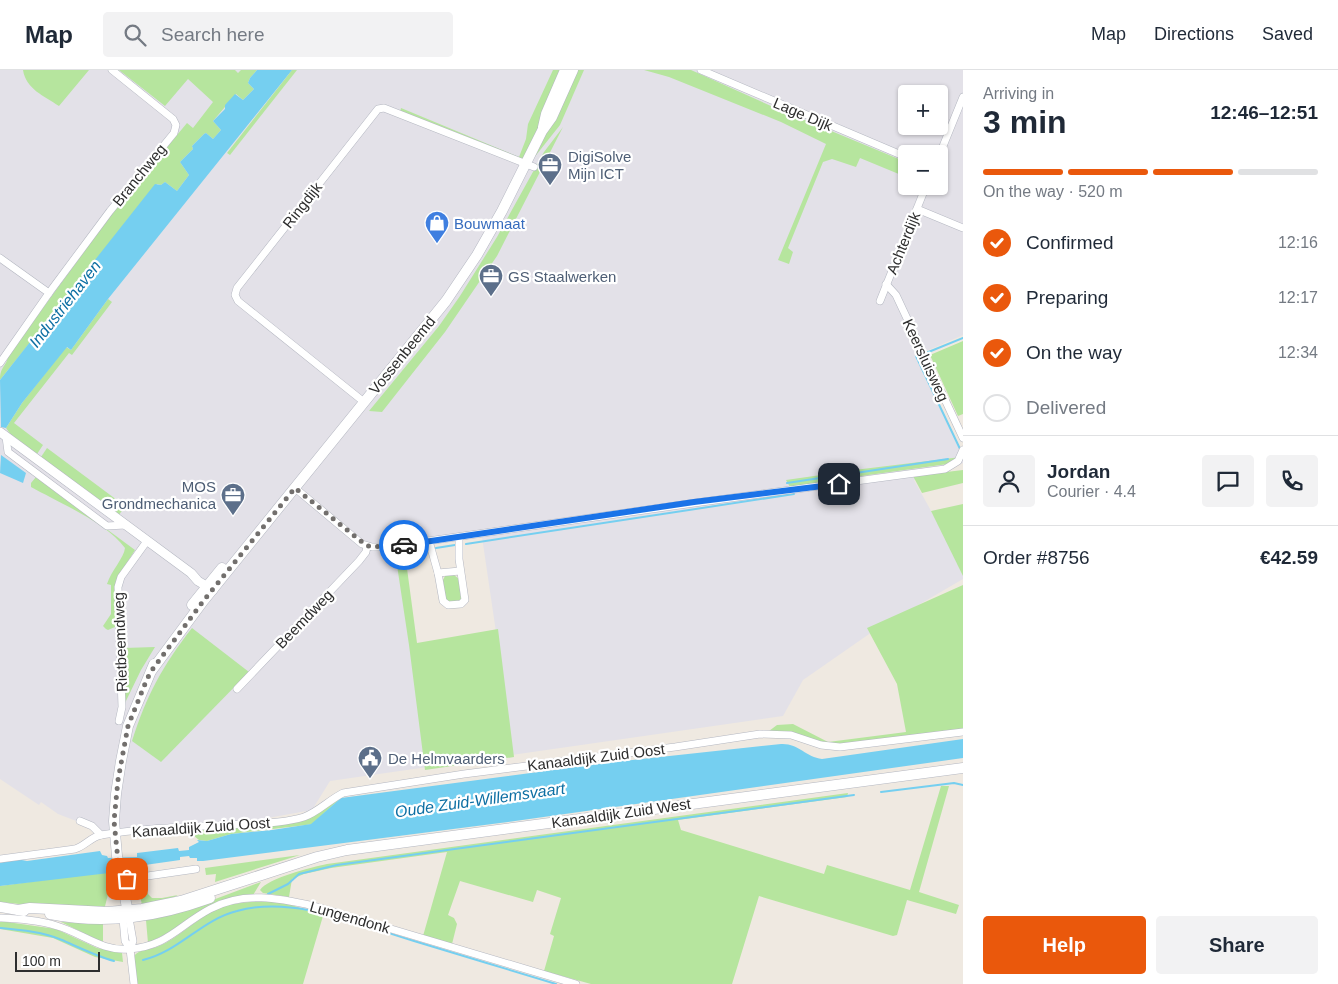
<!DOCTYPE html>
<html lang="en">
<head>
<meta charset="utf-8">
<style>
  body { margin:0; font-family:Arial,sans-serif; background:#f2f2f3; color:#1f2937; height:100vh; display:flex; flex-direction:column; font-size:19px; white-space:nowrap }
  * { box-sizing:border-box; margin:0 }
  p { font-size:16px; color:#747a83 }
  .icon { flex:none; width:28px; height:28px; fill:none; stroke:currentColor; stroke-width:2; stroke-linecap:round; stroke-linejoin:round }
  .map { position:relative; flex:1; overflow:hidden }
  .details { display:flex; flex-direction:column; background:#fff; width:375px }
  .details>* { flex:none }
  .tools { position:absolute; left:898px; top:15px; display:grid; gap:10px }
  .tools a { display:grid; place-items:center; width:50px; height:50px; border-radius:5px; background:#fff; box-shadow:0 1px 4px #0004; font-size:25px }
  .scale { position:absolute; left:15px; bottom:12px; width:85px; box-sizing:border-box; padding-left:5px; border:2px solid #2e2e2e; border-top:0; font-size:14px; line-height:18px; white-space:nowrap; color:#2e2e2e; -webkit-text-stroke:4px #fff; paint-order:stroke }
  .pin { position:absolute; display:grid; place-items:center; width:42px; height:42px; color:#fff; margin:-21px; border-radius:10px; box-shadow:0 2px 8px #0006 }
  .courier { position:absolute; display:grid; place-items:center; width:50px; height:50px; margin:-25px; border:4px solid #1a73e8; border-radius:50%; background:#fff; color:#222; box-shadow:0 1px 6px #0007 }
  .head em { font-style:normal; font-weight:600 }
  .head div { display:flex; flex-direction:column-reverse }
  .head { display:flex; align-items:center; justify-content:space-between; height:85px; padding:0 20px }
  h1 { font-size:32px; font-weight:600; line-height:38px }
  .bar { display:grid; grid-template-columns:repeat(4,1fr); gap:8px 5px; align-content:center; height:60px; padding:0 20px }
  .bar i { height:6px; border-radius:4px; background:#e0e1e3 }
  .bar .active { background:#ea580c }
  .bar p { grid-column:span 4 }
  .line { display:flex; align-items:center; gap:12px; padding:0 20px; border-top:1px solid #e0e1e3 }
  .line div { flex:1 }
  .round { display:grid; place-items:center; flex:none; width:52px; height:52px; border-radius:5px; background:#f2f2f3 }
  ol { padding:0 20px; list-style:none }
  li { display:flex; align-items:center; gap:15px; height:55px }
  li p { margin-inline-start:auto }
  li .icon { padding:5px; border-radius:50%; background:#ea580c; color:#fff; stroke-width:4 }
  li:last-child { color:#747a83 }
  li i { width:28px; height:28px; border:2px solid #e0e1e3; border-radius:50% }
  .button { display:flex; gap:10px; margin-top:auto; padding:10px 20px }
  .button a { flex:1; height:58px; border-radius:5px; background:#ea580c; color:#fff; font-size:20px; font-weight:600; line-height:58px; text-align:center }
  .button a+a { background:#f2f2f3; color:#1f2937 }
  header { display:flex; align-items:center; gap:30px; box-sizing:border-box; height:70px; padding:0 25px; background:#fff; border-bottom:1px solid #e0e1e3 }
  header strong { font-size:24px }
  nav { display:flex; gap:28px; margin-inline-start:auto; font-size:18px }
  .search { width:350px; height:45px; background:#f2f2f3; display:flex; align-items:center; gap:12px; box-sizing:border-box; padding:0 18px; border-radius:5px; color:#747a83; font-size:19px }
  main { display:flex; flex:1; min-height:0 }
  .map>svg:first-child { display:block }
</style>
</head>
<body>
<header>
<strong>Map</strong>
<div class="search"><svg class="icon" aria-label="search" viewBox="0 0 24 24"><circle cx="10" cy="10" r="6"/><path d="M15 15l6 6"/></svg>Search here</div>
<nav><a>Map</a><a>Directions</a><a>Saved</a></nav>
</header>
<main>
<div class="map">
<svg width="963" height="914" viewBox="0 0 963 914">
  <rect width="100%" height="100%" fill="#efe9e1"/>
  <path fill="#e3e1e8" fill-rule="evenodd" d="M0,0H963V265L917,285L963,385V393L914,410L963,499V509L872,562L803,610L783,646L330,711L312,740L229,755L105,762L58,744L41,732L39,735L0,709ZM906,24H939V56H906ZM906,84H939V116H906ZM482,467L496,562L414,576L402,479Z"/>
  <g fill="#b6e59e">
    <path d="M23,0H89L59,36C44,26 26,19 23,0Z"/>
    <path d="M119,0H235L238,3L241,0H257L250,8L248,13L254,19L243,30L236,24L213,51L221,60L213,69L206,63L204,64L192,76L193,79L180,92L189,105L177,121L165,112L161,115L157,114L0,310C0,296 7,296 8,286L113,142L187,53L193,58L213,32L188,9L165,36Z"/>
    <polygon points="292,0 297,0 230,85 227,83"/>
    <polygon points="553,0 563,0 524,91 400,42 401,38 519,87 526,69 528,54"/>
    <polygon points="577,0 584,0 560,55 533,89"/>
    <polygon points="644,0 691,0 771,36 906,92 906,107 860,88 856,97 832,89 823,92 788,178 793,182 789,194 778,190 826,74 781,52 669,7"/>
    <polygon points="563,57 497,186 445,262 382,342 369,341 439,256 460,226 497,167 544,82"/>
    <polygon points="108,229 112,232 72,285 69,283 14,353 43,375 37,384 11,365 6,358 22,333 66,277 71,280"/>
    <polygon points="963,271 963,344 958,346 930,285"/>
    <polygon points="47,378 125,436 119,445 41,387"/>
    <polygon points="961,387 962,392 847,408 846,401"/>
    <polygon points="963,400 963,413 922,423 913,406"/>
    <polygon points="835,403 835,410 790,417 786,410"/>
    <path d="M36,407L135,480L116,510L115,518V557L108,560L106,559L103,556L111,544V515L107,514C111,501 124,488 125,478C107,453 58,432 31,417V413Z"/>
    <polygon points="963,434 963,506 931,441"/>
    <polygon points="415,480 417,483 406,491 417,573 498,559 514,687 425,700 409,575 395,482"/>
    <polygon points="454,505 459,509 461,529 458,533 446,531 443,510 445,506"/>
    <polygon points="963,515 963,659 827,676 791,662 769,661 777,655 793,654 828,672 906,662 897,614 867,558"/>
    <path d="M192,558L249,602L161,692L132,671C146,626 163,595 192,558Z"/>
    <polygon points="155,577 141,600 125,633 124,578"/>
    <path d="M941,716H949L919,822L959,835L956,844L907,830L897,865L893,866L759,826L732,914H591L544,901L554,866L550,864L561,828L537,820L533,832L460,811L448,845L454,848L457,854L452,874L423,866L447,782L331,798L304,804L292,809L289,827L263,823L260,820C268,808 312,797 327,794L848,723L847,727L678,750L681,760L824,804L827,795L910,820Z"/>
    <polygon points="339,726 344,728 341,728 312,754 306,755 231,764 207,771 199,770 188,761 263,756 295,752"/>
    <polygon points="300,785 215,812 216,804 206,805 205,798"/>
    <polygon points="95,803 109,803 112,809 104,840 68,839 0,832 0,816"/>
    <polygon points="144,808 148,824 152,828 162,828 178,825 171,829 142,835 140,825 129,811"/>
    <polygon points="261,812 253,825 236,829 148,873 146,850 210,831"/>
    <path d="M264,831L286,833L323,846L303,914H137L134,886C139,879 151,880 159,876C178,868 193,852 211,842C227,833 246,832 264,831Z"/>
    <polygon points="0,851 56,859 97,878 122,883 123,892 95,887 53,868 0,859"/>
    <polygon points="61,852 103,854 103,872 100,871"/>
  </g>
  <g fill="#75cff0">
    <polygon points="257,0 292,0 108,229 71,280 67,277 22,333 6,358 1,357 0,310 155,114 161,115 165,112 177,121 189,105 180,92 193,79 192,76 204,64 206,63 213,69 221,60 213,51 225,39 225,35 235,24 243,30 254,19 248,13 250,8"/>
    <polygon points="1,385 26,403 23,413 0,403"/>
    <path d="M963,669V688L508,752L203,791H197V788H190L189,786L180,787V790L138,796L137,793L110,799L109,803L0,816V793C8,789 19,789 27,791L100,781L102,785L107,786L108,788L137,787V783L178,778L179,781L189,780V777L199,772L197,770L207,771L231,764L272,760L311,754L341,728L614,692L781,674C798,673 806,687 822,689Z"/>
  </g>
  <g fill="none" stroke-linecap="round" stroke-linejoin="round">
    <g stroke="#75cff0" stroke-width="2">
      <polyline points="926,283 963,268"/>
      <polyline points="921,284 916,286 961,381"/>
      <polyline points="849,404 948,389"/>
      <polyline points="787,413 833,406"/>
      <polyline points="466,474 794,424"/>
      <polyline points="436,478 455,475"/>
      <polyline points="395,484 425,480"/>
      <polyline points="881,722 954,713 963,715"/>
      <polyline points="268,824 288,814 299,804 337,795 854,725"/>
      <path d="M0,858C21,860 43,862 62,870C80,878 96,886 114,891"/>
      <path d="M143,890C180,881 201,850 237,841C294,825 360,855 414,871C461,885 509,900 556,914"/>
    </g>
    <defs>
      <g id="minor">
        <polyline points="701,0 906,87"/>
        <polyline points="939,86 963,27"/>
        <polyline points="917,139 963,158"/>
        <polyline points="0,188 49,223 0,293"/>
        <polyline points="886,214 896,225 963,368"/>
        <polyline points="49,223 110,141 174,63 176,55 173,49 112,0"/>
        <polyline points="880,231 926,116"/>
        <polyline points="364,332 238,231 235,225 237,218 378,39 384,38 534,97"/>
        <polyline points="6,367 8,382 107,456 125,455"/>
        <polyline points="295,418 362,474 372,477 386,477 694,433 945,399 958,391 963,380"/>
        <polyline points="429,471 438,503 443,531 448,535 461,534 465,530 459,489 459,467"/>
        <polyline points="438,503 460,501"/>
        <polyline points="237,619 359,491 366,482 367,476"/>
        <polyline points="119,651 122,637 118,517 121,507 147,471"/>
        <polyline points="80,751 92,756 101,765"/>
        <path d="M0,789L75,779C85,776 91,767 101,765C148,757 196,757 243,754C263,753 284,753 304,747C318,742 329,730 343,723L464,704L675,677L760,664L791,665L821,675L840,677L963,662"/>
        <polyline points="120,810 196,799"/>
        <path d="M0,848C18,849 39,850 57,856C82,863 102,882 129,879C168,876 178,856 210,839C243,821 279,828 314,836L576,914"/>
        <polyline points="129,848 133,871 130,879"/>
        <polyline points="123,849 125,871 130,879 134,914"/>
      </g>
      <polyline id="tertiary" points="0,362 191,503 198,511 213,520"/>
      <g id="secondary">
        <polyline points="543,57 546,44 565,0"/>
        <polyline points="192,535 222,498"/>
        <polyline points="152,600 204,530 446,231 477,185 502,141 542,61 552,47 573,0"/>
        <polyline points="0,837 24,841"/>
        <polyline points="18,840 30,838 107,842 142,839 181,831 317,787 347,780 963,698"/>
        <path d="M50,844C106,855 157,847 210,828"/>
        <polyline points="129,848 117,786 114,751 116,724 121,691 128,656 154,594"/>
      </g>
    </defs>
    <use href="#minor" stroke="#b4b7c1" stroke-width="8"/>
    <use href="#tertiary" stroke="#b4b7c1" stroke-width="10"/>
    <use href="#secondary" stroke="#b4b7c1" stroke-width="11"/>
    <use href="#minor" stroke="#fff" stroke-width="7"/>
    <use href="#tertiary" stroke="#fff" stroke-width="9"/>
    <use href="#secondary" stroke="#fff" stroke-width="10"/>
  </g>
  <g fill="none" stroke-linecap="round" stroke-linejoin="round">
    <polyline stroke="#726f6d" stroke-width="5" stroke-dasharray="0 9" points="127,809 120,810 114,751 118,710 128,656 147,609 152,600 204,530 295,418 367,476 386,477 404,475"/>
    <polyline stroke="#1a73e8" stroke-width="6" points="404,475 694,432 839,414"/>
  </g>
  <defs>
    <symbol id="office-pin" viewBox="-11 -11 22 30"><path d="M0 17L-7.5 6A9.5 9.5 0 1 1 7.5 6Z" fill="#5c6f8a" stroke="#fff"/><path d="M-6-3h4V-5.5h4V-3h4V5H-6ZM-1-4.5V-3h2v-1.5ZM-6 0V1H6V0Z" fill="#fff"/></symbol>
    <symbol id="shop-pin" viewBox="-11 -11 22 30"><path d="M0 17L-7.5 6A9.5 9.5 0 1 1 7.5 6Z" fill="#3f7fe0" stroke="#fff"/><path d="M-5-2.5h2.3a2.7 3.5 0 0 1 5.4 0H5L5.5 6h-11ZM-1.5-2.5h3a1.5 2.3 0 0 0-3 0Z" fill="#fff"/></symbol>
    <symbol id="civic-pin" viewBox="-11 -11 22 30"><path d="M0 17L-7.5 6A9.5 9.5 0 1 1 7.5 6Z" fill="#5c6f8a" stroke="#fff"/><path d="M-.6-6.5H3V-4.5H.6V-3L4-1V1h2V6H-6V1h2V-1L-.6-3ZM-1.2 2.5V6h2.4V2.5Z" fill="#fff"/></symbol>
  </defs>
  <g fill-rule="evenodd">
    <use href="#office-pin" x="536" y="81" width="28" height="38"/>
    <use href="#shop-pin" x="423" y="139" width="28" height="38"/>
    <use href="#office-pin" x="477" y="192" width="28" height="38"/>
    <use href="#office-pin" x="219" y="411" width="28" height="38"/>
    <use href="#civic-pin" x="356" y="674" width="28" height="38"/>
  </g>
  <g text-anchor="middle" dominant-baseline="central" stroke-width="4.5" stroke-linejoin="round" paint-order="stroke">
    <g font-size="15" fill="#2e2e2e" stroke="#fff">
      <text transform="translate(803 44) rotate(23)">Lage Dijk</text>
      <text transform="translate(139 105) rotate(-51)">Branchweg</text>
      <text transform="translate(302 135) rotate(-52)">Ringdijk</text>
      <text transform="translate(903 173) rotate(-68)">Achterdijk</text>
      <text transform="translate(402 285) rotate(-51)">Vossenbeemd</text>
      <text transform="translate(926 290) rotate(65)">Keersluisweg</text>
      <text transform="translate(304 549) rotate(-46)">Beemdweg</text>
      <text transform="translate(120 572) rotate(-92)">Rietbeemdweg</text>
      <text transform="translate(596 687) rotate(-7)">Kanaaldijk Zuid Oost</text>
      <text transform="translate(621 743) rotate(-8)">Kanaaldijk Zuid West</text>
      <text transform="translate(201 757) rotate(-4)">Kanaaldijk Zuid Oost</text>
      <text transform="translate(350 847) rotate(16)">Lungendonk</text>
    </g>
    <g font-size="15" fill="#4e5e75" stroke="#fff" text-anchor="start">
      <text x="568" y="86">DigiSolve<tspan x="568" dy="17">Mijn ICT</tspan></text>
      <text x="508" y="206">GS Staalwerken</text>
      <text x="216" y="416" text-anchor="end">MOS<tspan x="216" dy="17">Grondmechanica</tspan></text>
      <text x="388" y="688">De Helmvaarders</text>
    </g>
    <g font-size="15" fill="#366cbe" stroke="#fff" text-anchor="start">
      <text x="454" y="153">Bouwmaat</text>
    </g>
    <g font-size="16" font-style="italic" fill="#0d6fa3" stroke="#fff">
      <text transform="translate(65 234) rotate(-52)">Industriehaven</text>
      <text transform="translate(480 730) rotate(-8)">Oude Zuid-Willemsvaart</text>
    </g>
  </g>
</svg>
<div class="tools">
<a>+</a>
<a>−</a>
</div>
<div class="scale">100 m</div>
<div class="pin" style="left:127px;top:809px;background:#ea580c"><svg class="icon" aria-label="bag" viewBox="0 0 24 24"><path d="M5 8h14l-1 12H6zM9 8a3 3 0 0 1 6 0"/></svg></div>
<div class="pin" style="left:839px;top:414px;background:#1f2937"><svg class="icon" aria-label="home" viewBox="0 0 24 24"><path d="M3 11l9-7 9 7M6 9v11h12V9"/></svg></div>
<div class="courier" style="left:404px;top:475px"><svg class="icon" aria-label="car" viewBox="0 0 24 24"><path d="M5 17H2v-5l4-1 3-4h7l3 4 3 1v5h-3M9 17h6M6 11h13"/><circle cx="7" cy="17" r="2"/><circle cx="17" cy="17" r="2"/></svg></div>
</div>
<section class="details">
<div class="head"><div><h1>3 min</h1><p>Arriving in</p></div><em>12:46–12:51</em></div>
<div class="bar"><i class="active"></i><i class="active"></i><i class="active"></i><i></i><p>On the way · 520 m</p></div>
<ol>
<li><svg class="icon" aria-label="check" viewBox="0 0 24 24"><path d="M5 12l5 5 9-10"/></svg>Confirmed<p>12:16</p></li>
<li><svg class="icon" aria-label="check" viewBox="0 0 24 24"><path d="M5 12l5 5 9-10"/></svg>Preparing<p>12:17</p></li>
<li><svg class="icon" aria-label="check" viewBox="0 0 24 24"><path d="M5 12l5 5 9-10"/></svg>On the way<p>12:34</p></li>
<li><i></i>Delivered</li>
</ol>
<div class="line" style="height:90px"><a class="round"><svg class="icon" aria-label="person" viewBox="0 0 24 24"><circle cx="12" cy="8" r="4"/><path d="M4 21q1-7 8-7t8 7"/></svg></a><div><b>Jordan</b><p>Courier · 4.4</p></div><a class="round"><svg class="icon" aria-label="chat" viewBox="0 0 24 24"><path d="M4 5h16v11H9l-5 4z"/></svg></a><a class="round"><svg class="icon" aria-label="phone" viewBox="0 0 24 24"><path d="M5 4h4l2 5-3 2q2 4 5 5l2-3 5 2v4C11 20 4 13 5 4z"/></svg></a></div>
<div class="line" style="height:65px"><div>Order #8756</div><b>€42.59</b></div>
<div class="button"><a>Help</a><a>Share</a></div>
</section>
</main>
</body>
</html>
